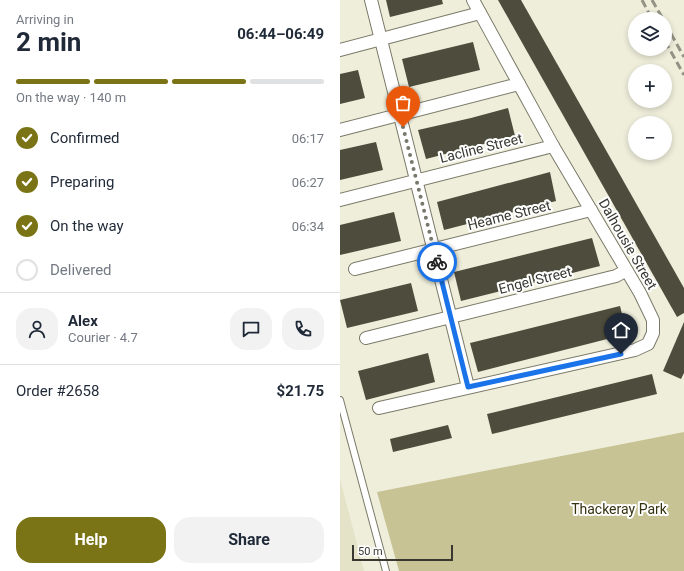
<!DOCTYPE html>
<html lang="en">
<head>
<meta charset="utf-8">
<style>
  body { margin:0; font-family:Roboto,sans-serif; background:#f2f2f3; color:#1f2937; height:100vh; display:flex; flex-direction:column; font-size:15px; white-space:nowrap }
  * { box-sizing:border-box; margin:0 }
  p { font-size:13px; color:#747a83 }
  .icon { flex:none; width:22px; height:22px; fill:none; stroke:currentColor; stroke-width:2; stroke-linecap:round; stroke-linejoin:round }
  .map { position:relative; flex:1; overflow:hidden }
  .panel { display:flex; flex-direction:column; background:#fff; width:340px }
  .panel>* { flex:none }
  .tools { position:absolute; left:288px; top:12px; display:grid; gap:8px }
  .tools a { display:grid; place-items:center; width:44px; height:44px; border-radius:50%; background:#fff; box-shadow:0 2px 6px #0003; font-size:20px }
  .scale { position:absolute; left:12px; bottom:10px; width:101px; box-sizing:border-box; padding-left:4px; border:2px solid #383831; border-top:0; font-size:11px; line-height:14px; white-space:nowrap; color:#383831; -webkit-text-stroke:3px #fff; paint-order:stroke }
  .pin { position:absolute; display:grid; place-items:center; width:34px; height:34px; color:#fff; margin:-41px -17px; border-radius:50% 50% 50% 0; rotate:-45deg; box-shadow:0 0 4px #0007 }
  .pin .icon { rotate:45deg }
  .courier { position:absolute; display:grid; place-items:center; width:40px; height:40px; margin:-20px; border:3px solid #1a73e8; border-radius:50%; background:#fff; color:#222; box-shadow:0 1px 5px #0007 }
  .head em { font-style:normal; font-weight:700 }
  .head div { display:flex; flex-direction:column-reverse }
  .head { display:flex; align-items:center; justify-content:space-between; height:68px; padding:0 16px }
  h1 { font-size:26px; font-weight:700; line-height:30px }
  .bar { display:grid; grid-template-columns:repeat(4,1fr); gap:6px 4px; align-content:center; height:48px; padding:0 16px }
  .bar i { height:5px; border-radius:3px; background:#e0e1e3 }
  .bar .current { background:#7b7416 }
  .bar p { grid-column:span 4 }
  .line { display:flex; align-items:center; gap:10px; padding:0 16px; border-top:1px solid #e0e1e3 }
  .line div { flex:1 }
  .round { display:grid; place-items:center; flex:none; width:42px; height:42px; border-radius:16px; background:#f2f2f3 }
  ol { padding:0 16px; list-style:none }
  li { display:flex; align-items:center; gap:12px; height:44px }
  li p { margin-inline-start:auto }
  li .icon { padding:4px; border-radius:50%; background:#7b7416; color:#fff; stroke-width:4 }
  li:last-child { color:#747a83 }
  li i { width:22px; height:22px; border:2px solid #e0e1e3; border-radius:50% }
  .action { display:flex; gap:8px; margin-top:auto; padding:8px 16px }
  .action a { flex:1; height:46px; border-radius:16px; background:#7b7416; color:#fff; font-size:16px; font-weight:700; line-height:46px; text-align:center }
  .action a+a { background:#f2f2f3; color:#1f2937 }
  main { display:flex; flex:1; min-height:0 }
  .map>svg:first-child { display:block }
</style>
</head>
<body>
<main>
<section class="panel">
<div class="head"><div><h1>2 min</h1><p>Arriving in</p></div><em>06:44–06:49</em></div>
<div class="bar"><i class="current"></i><i class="current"></i><i class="current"></i><i></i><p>On the way · 140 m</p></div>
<ol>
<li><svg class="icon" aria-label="check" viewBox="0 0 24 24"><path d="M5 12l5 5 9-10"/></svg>Confirmed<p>06:17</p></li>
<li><svg class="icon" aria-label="check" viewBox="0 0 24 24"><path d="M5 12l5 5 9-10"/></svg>Preparing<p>06:27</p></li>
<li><svg class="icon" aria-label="check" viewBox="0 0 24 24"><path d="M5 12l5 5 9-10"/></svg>On the way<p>06:34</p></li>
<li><i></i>Delivered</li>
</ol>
<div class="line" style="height:72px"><a class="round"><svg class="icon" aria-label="person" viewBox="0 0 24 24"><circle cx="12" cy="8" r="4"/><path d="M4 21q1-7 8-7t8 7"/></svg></a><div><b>Alex</b><p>Courier · 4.7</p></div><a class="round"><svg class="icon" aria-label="chat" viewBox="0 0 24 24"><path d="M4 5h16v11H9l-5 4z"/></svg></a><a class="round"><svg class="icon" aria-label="phone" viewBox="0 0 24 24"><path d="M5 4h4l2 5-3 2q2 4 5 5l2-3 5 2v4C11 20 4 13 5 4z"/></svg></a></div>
<div class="line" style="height:52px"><div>Order #2658</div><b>$21.75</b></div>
<div class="action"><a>Help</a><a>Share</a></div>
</section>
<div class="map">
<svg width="344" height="571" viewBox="0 0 344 571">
  <rect width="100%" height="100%" fill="#efeedb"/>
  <polygon fill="#e4e3c8" points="0,479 24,571 0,571"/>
  <polygon fill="#c7c395" points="344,432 344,571 59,571 37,492"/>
  <g fill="#4e4d3d">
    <polygon points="46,0 102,0 103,4 50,17"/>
    <polygon points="158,0 181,0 344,288 344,313 337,317"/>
    <polygon points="133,42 140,70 69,87 62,59"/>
    <polygon points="18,70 25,98 0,104 0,74"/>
    <polygon points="168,108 175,136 86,159 78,130 131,118"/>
    <polygon points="36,142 43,170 0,180 0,150"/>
    <polygon points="210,172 216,201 104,230 97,202"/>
    <polygon points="54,212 61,241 0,255 0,225"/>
    <polygon points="252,238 260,266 121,301 114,272"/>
    <polygon points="71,283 78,311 7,328 0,300"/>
    <polygon points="280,306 287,334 138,372 130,343"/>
    <polygon points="344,322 344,373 341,379 323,371"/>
    <polygon points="88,353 95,382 26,400 18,371"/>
    <polygon points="312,374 317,394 152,434 147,414"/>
    <polygon points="108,425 112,438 53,452 50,439"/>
  </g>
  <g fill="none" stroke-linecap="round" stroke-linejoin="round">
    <defs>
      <polyline id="lane" points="0,400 46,571"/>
      <g id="street">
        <polyline points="31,0 128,387"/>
        <polyline points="0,50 140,13"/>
        <polyline points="0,130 179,84"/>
        <polyline points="0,200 213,146"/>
        <polyline points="15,269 251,210"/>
        <polyline points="26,338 276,276 285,271"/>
        <polyline points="39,408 295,350 308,344 313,333 313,320 300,293 213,146 133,0"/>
      </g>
    </defs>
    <use href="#lane" stroke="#7b7a69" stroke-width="8"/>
    <use href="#street" stroke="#7b7a69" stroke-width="14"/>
    <use href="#lane" stroke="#fff" stroke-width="6"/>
    <use href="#street" stroke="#fff" stroke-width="12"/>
    <g stroke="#939285" stroke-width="3" stroke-dasharray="8 4" stroke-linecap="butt">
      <polyline points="302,0 312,19"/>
      <polyline points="312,0 323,19"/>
      <polyline points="325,23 344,57"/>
      <polyline points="325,41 344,75"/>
    </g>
  </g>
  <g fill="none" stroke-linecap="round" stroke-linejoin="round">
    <polyline stroke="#78786c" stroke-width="4" stroke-dasharray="0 7.2" points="63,127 97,262"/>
    <polyline stroke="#1a73e8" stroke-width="5" points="97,262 128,387 281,354"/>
  </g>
  <g text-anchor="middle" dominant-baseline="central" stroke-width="4" stroke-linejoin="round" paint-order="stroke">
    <g font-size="14" fill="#383831" stroke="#fff">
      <text transform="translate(141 148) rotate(-14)">Lacline Street</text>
      <text transform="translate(169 215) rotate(-14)">Heame Street</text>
      <text transform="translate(288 244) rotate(60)">Dalhousie Street</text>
      <text transform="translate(195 280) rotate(-14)">Engel Street</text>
    </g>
    <g font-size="14" fill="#353210" stroke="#fff">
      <text x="279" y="509">Thackeray Park</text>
    </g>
  </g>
</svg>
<div class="tools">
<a><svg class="icon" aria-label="layers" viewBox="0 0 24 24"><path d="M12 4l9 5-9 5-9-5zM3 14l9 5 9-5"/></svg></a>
<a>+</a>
<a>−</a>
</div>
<div class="scale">50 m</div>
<div class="pin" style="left:63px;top:127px;background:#ea580c"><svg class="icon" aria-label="bag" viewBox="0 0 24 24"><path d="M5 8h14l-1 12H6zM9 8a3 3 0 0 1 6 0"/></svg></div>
<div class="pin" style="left:281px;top:354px;background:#1f2937"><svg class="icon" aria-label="home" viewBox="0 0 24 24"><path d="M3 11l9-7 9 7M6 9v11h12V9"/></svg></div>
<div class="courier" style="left:97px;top:262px"><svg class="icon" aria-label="bike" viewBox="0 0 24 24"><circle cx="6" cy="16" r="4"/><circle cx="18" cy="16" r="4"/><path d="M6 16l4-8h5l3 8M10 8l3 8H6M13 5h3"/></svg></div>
</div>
</main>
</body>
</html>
